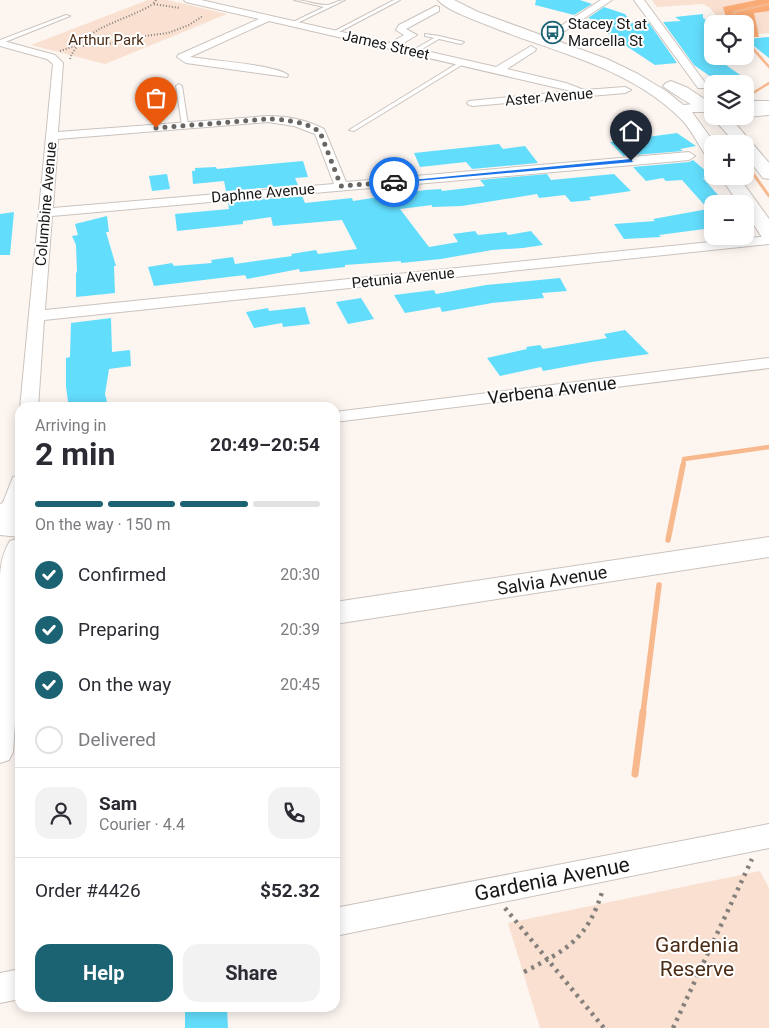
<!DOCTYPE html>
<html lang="en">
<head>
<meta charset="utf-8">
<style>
  body { margin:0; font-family:Roboto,sans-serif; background:#f2f2f3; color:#2b2b33; height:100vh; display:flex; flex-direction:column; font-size:19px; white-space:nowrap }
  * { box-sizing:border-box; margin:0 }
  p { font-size:16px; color:#7c7c81 }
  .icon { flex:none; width:28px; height:28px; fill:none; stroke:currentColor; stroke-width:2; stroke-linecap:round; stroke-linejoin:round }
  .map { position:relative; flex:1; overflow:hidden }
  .side { position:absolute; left:15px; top:402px; width:325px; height:610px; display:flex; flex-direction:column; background:#fff; border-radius:15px; box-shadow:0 2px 12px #0003 }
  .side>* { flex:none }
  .buttons { position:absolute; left:704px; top:15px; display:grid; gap:10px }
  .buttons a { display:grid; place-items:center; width:50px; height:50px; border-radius:10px; background:#fff; box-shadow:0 2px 12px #0003; font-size:25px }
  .pin { position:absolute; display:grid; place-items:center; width:42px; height:42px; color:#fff; margin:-51px -21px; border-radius:50% 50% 50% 0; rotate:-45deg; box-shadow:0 0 5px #0007 }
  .pin .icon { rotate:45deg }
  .courier { position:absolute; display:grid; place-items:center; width:50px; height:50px; margin:-25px; border:4px solid #1a73e8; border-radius:50%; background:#fff; color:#222; box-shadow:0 1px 6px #0007 }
  .summary em { font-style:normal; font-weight:700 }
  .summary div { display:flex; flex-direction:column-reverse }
  .summary { display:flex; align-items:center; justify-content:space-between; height:85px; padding:0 20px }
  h1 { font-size:32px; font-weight:700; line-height:38px }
  .bar { display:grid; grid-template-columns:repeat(4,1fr); gap:8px 5px; align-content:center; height:60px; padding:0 20px }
  .bar i { height:6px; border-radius:4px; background:#e1e1e2 }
  .bar .active { background:#1b6272 }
  .bar p { grid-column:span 4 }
  .line { display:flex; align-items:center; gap:12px; padding:0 20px; border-top:1px solid #e1e1e2 }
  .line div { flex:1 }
  .round { display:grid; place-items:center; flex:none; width:52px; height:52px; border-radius:15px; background:#f2f2f3 }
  ol { padding:0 20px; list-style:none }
  li { display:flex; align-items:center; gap:15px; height:55px }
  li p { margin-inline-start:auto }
  li .icon { padding:5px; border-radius:50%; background:#1b6272; color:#fff; stroke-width:4 }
  li:last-child { color:#7c7c81 }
  li i { width:28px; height:28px; border:2px solid #e1e1e2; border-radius:50% }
  .action { display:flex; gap:10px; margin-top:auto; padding:10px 20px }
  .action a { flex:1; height:58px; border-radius:15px; background:#1b6272; color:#fff; font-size:20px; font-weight:700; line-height:58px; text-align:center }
  .action a+a { background:#f2f2f3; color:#2b2b33 }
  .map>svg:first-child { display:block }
</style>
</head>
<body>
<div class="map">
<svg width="769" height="1028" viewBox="0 0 769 1028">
  <rect width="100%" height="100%" fill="#fdf5f0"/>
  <g fill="#f9e0d0">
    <polygon points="148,0 167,0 227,14 105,64 31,45"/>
    <polygon points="652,0 769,0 769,33 745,35 745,24 723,24 710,8 703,4 657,7"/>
    <polygon points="760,871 769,888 769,1028 540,1028 508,923"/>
  </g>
  <polygon fill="#faab75" points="757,0 769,0 769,11 754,13 759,37 745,37 745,24 728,24 723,7"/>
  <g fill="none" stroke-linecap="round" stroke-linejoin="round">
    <g stroke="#f7b88d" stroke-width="2.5">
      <polyline points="739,24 734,12 769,4"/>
      <polyline points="745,35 749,44 769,67"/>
      <polyline points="745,98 769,83"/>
    </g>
    <polyline stroke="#f7b88d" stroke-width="3" points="749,168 769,196"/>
    <polyline stroke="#f7b88d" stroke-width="4.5" points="683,466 684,459 769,447"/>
    <g stroke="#f7b88d" stroke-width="5.5">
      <polyline points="668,540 683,465"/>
      <polyline points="643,713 659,585"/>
    </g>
    <polyline stroke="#f7b88d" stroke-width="7" points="635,774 643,712"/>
  </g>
  <g fill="#63ddfc">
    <polygon points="536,0 580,0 592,4 574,15 535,5"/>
    <polygon points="604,7 625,14 632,23 649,23 677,63 655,65 599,28 616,26 588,18"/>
    <polygon points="703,14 703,18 712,24 712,43 710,43 712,45 712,56 726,56 727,57 716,58 753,84 721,84 694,65 663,22 681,21 675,17"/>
    <polygon points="769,37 769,58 745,39"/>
    <polygon points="677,133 696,146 680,149 683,151 623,156 610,142"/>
    <polygon points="499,144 503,149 525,146 538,163 472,169 466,162 420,167 414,153"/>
    <polygon points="693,160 713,177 703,178 726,204 712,204 712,228 659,235 661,237 624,239 614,224 655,221 653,219 708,209 682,180 666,181 663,178 646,181 633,167 689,162"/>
    <polygon points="303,161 308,177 295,178 298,185 226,191 224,181 193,184 192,171 195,171 195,168 216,167 217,169"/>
    <polygon points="167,174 170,189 152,191 149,176"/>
    <polygon points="547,174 551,180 614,174 631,191 589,197 591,200 571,202 565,195 539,198 537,194 462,206 432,207 432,205 400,209 429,247 458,242 453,234 475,231 478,235 506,232 508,235 531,231 543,245 523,248 492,250 441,259 401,263 401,261 345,265 345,267 300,272 299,269 247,279 245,275 154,286 148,267 172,263 174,266 212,263 211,260 233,257 235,264 292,256 291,254 316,250 318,254 357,249 342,220 273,226 271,217 243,221 243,224 177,231 175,214 229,209 228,202 302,196 305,203 352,198 353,201 425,190 441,189 442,191 485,186 480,180"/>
    <polygon points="14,212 10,255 0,255 0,214"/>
    <polygon points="107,216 109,232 106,232 116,266 114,266 115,293 76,297 76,273 77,272 76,245 72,236 78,235 75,224"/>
    <polygon points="560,278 567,291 542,293 544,298 492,303 442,312 440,307 405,313 394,295 434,290 436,294 486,285"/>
    <polygon points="361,298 374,319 348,324 336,302"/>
    <polygon points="305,307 310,324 283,327 282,323 254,328 246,312 268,308 269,311"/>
    <polygon points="111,318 112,352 130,350 131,366 109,369 105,394 107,402 69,408 66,387 66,358 70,357 71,323"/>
    <polygon points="625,330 649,354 592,362 543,371 541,367 500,376 487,358 527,349 526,347 540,345 543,349 607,338 604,334"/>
    <polygon points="185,1008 227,1008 228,1028 185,1028"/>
  </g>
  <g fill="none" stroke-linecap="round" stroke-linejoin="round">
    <defs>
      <g id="lane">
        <path d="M294,0C305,0 315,5 326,5C332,5 338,0 345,0L293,25L291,23L324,7Z"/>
        <polygon points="394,0 400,0 335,34 331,33"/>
        <polygon points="66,15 70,16 0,44 0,40"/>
        <polygon points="425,34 439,36 464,42 461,44 439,39 417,52 413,52 413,50 434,38 425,36"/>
        <polygon points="463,60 466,62 465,63 354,131 349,130"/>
        <polygon points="179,84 182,86 188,125 185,127 182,125 176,86"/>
      </g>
      <g id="street">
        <path d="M184,0H201L390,43L404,35L396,30L399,25L436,6L439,7V11L406,29L417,35L400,45L496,67L531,46L536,49L535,51L507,69L566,83L584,90L625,87L631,90L625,93L473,106L469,105L467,103L469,101L571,91L269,21L190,57C208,60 278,65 288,75L287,77L186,63L177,57L178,55L259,19L186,2Z"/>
        <polygon points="601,0 612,0 565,31 559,31 559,27"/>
        <polygon points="634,0 644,0 706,84 707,86 706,88 698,88"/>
        <path d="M0,40L55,55L63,63L58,132L268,116C287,116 307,120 324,129L346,182L689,152L695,156L689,160L52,216L45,310L769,236V244L44,320L38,408H20L53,64L47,59L0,46ZM268,122L294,126L315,134L334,184L53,208L58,139Z"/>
        <polygon points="769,358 769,368 335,422 335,412"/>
        <polygon points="20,475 20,510 17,515 10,517 3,515 0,510 13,477"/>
        <polygon points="7,654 15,657 19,663 13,752 9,760 0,763 0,656"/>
        <polygon points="769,824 769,848 335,936 335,908"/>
        <polygon points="20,969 20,999 0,1003 0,973"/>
      </g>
      <g id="secondary">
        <rect x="745" y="101" width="24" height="10"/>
        <polygon points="712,102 712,112 674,112 672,109 674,106"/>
        <polygon points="20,497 20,537 0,535 0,504"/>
        <polygon points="769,537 769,557 335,624 335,602"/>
        <path d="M20,538V674L7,676L0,673V575C1,562 3,552 10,541Z"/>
      </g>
      <g id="highway">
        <path d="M438,0H454L478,12L607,59L638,74L666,91L692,112L715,144H712V157L706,156C698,144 692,131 683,121C632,68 557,53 492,27C478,21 447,11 438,0Z"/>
        <path d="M671,81L688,88L712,104V116H729L769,163V179L763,178L745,155V144H736L714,119L712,116C708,115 665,89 663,86L666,83Z"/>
        <polygon points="769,105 769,115 745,117 743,116 745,116 745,107"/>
        <polygon points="720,176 738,176 769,219 769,239 762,237 745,212 745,204 739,204"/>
      </g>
    </defs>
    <use href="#lane" stroke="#cac3be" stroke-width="2"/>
    <use href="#street" stroke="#cac3be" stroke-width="2"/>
    <use href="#secondary" stroke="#cac3be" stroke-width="2"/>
    <use href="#highway" stroke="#cac3be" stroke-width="2"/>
    <g stroke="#85807c" stroke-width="2" stroke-dasharray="1 2" stroke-linecap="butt">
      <polyline points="156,0 153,4 180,8"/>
      <polyline points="60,51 75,46 101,46 130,38 168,33 189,25 203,16"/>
      <path d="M70,59C81,27 127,21 153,4"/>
    </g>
    <g stroke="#85807c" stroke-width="4.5" stroke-dasharray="3 5" stroke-linecap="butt">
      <polyline points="505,908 604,1028"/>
      <path d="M524,972C568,949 588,939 603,889"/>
      <polyline points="673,1028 752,859"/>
    </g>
    <use href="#lane" fill="#fff" fill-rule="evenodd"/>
    <use href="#street" fill="#fff" fill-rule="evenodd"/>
    <use href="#secondary" fill="#fff" fill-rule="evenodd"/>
    <use href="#highway" fill="#fff" fill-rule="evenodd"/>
  </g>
  <polygon fill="#1a73e8" points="631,159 633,162 394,183 391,182"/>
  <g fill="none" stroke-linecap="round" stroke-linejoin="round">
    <path stroke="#696562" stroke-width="5" stroke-dasharray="0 9" d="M156,128L268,119C283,119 307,122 320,132L341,186L394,182"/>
  </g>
  <defs>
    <symbol id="bus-ring" viewBox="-11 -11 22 22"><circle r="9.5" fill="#fff" stroke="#1b6272" stroke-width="1.5"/><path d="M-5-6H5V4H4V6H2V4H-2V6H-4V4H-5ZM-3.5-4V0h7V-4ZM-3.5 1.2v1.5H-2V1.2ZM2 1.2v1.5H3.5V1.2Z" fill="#1b6272"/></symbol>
  </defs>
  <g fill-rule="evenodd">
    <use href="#bus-ring" x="540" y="20" width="25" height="25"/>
  </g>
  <g text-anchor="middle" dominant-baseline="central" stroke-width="4" stroke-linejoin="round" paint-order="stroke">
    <g font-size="15" fill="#191715" stroke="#fff" text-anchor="start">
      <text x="568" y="24">Stacey St at<tspan x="568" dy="17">Marcella St</tspan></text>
    </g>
    <g font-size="15" fill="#4d2d16" stroke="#fff">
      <text x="106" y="40">Arthur Park</text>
    </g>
    <g font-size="15" fill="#191715" stroke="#fff">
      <text transform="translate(386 45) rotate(13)">James Street</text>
      <text transform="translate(549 97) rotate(-5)">Aster Avenue</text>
      <text transform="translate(263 193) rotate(-5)">Daphne Avenue</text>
      <text transform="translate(46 204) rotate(-85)">Columbine Avenue</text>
      <text transform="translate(403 278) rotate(-6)">Petunia Avenue</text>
    </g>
    <g font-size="18" fill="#191715" stroke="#fff">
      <text transform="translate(552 390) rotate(-7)">Verbena Avenue</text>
      <text transform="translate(552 580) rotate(-9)">Salvia Avenue</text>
    </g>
    <g font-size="21" fill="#191715" stroke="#fff">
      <text transform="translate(552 879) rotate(-11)">Gardenia Avenue</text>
    </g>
    <g font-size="21" fill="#4d2d16" stroke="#fff">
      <text x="697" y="945">Gardenia<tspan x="697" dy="24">Reserve</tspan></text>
    </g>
  </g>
</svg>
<div class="buttons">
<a><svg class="icon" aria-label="locate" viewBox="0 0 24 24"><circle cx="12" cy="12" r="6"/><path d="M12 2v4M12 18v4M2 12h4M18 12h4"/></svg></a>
<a><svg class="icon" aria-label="layers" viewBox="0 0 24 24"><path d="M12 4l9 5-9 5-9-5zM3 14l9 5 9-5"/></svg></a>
<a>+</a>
<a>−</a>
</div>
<div class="pin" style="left:156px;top:128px;background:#ea580c"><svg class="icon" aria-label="bag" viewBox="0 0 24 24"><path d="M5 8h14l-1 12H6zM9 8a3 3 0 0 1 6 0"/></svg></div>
<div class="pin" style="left:631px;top:161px;background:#1f2937"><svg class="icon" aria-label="home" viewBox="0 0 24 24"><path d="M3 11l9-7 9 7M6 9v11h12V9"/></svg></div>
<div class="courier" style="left:394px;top:182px"><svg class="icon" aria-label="car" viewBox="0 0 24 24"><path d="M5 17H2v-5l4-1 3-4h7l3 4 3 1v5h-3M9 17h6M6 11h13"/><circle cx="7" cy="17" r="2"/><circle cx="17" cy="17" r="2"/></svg></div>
<section class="side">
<div class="summary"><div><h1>2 min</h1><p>Arriving in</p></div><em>20:49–20:54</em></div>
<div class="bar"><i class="active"></i><i class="active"></i><i class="active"></i><i></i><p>On the way · 150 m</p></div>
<ol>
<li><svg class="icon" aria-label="check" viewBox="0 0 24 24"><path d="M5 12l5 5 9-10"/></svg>Confirmed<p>20:30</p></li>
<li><svg class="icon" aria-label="check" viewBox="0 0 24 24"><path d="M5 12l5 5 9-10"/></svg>Preparing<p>20:39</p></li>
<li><svg class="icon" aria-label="check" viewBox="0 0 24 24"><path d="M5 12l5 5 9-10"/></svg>On the way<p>20:45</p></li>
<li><i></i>Delivered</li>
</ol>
<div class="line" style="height:90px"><a class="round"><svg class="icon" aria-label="person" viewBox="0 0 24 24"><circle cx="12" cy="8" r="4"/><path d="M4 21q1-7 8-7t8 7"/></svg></a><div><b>Sam</b><p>Courier · 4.4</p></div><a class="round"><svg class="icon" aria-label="phone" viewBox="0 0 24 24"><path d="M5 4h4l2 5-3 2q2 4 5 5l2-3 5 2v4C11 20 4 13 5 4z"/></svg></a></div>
<div class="line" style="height:65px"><div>Order #4426</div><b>$52.32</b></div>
<div class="action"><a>Help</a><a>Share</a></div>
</section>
</div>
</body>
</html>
